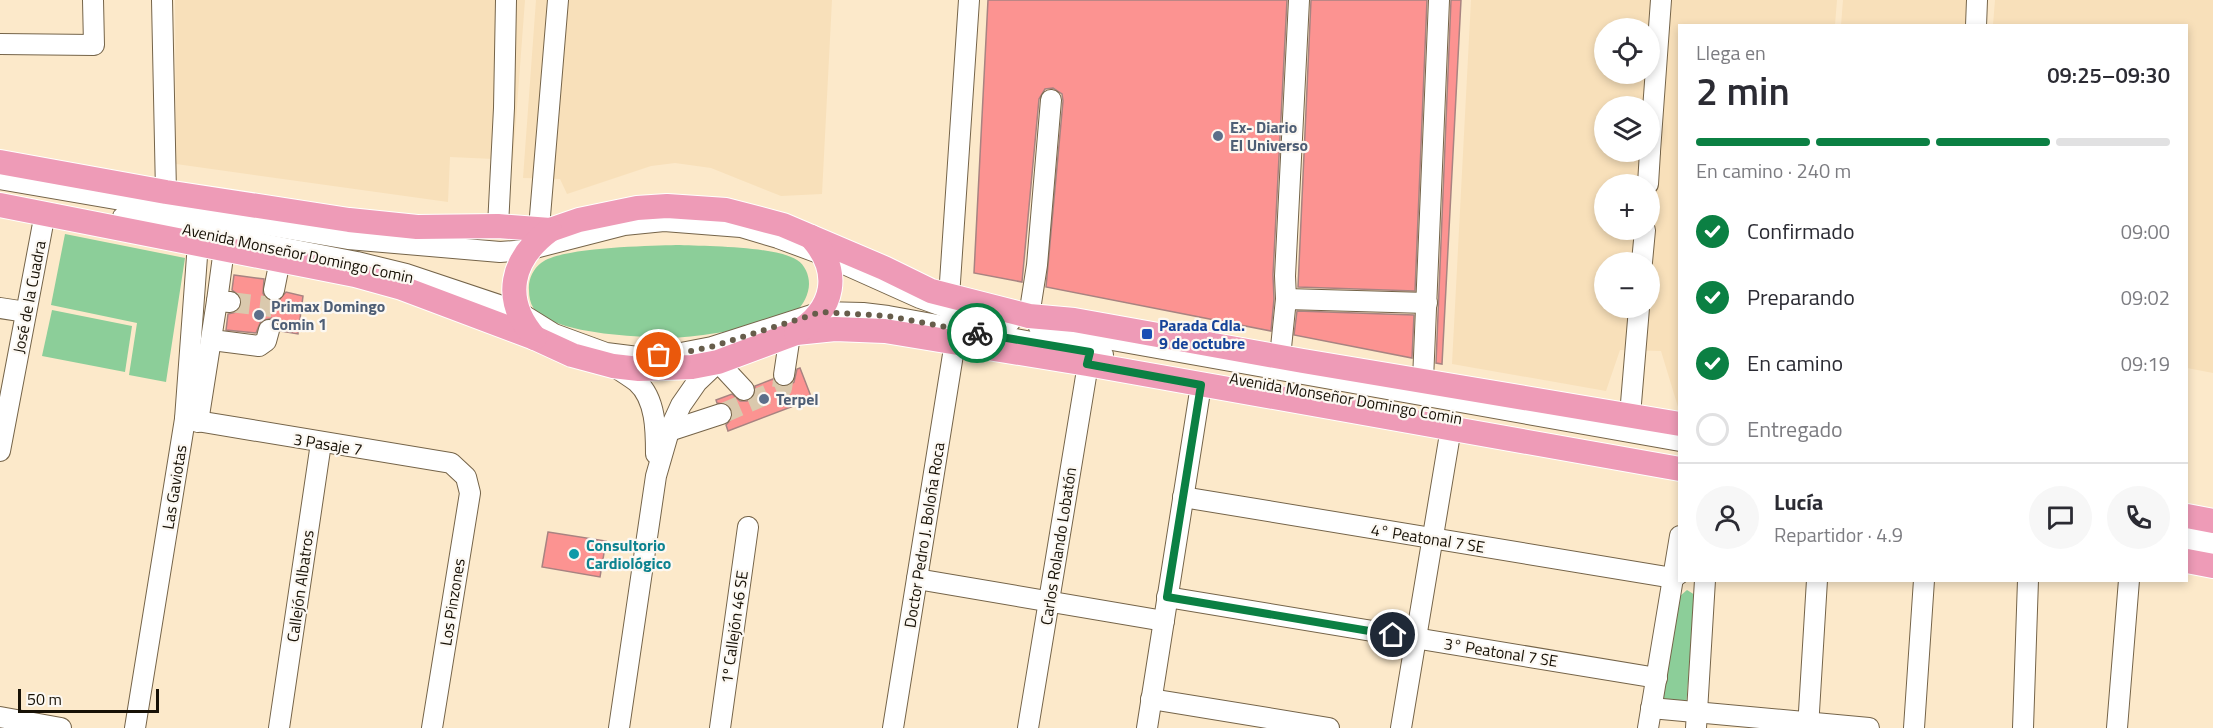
<!DOCTYPE html>
<html lang="es">
<head>
<meta charset="utf-8">
<style>
  body { margin:0; font-family:"Titillium Web",sans-serif; background:#f7f7f7; color:#2b2b33; height:100vh; display:flex; flex-direction:column; font-size:22px; white-space:nowrap }
  * { box-sizing:border-box; margin:0 }
  p { font-size:20px; color:#7c7c81 }
  .icon { flex:none; width:33px; height:33px; fill:none; stroke:currentColor; stroke-width:2; stroke-linecap:round; stroke-linejoin:round }
  .map { position:relative; flex:1; overflow:hidden }
  .details { position:absolute; left:1678px; top:24px; width:510px; height:558px; display:flex; flex-direction:column; background:#fff; border-radius:0px; box-shadow:0 3px 9px #0003 }
  .details>* { flex:none }
  .buttons { position:absolute; left:1594px; top:18px; display:grid; gap:12px }
  .buttons a { display:grid; place-items:center; width:66px; height:66px; border-radius:50%; background:#fff; box-shadow:0 3px 9px #0003; font-size:30px }
  .scale { position:absolute; left:18px; bottom:15px; width:141px; box-sizing:border-box; padding-left:6px; border:3px solid #171106; border-top:0; font-size:16px; line-height:21px; white-space:nowrap; color:#171106; -webkit-text-stroke:4px #fcf8f2; paint-order:stroke }
  .pin { position:absolute; display:grid; place-items:center; width:51px; height:51px; color:#fff; margin:-26px; border:3px solid #fff; border-radius:50%; box-shadow:0 2px 6px #0007 }
  .courier { position:absolute; display:grid; place-items:center; width:60px; height:60px; margin:-30px; border:4px solid #0b8043; border-radius:50%; background:#fff; color:#222; box-shadow:0 2px 8px #0007 }
  .summary em { font-style:normal; font-weight:600 }
  .summary div { display:flex; flex-direction:column-reverse }
  .summary { display:flex; align-items:center; justify-content:space-between; height:102px; padding:0 18px }
  h1 { font-size:39px; font-weight:600; line-height:45px }
  .bar { display:grid; grid-template-columns:repeat(4,1fr); gap:9px 6px; align-content:center; height:72px; padding:0 18px }
  .bar i { height:8px; border-radius:4px; background:#e1e1e2 }
  .bar .active { background:#0b8043 }
  .bar p { grid-column:span 4 }
  .line { display:flex; align-items:center; gap:15px; padding:0 18px; border-top:2px solid #e1e1e2 }
  .line div { flex:1 }
  .round { display:grid; place-items:center; flex:none; width:63px; height:63px; border-radius:32px; background:#f7f7f7 }
  ol { padding:0 18px; list-style:none }
  li { display:flex; align-items:center; gap:18px; height:66px }
  li p { margin-inline-start:auto }
  li .icon { padding:6px; border-radius:50%; background:#0b8043; color:#fff; stroke-width:4 }
  li:last-child { color:#7c7c81 }
  li i { width:33px; height:33px; border:3px solid #e1e1e2; border-radius:50% }
  .map>svg:first-child { display:block }
</style>
</head>
<body>
<div class="map">
<svg width="2213" height="728" viewBox="0 0 2213 728">
  <rect width="100%" height="100%" fill="#fce9ca"/>
  <g fill="#f8e0ba" fill-rule="evenodd">
    <polygon points="175,0 525,0 513,160 450,157 448,202 176,164"/>
    <polygon points="536,0 832,0 822,194 781,196 711,168 675,163 651,166 567,194 560,179 523,178"/>
    <path d="M1471,0H1837L1835,25L1680,26V407H1678L1661,351L1620,350L1606,391L1452,364ZM1605,28H1650V74H1605ZM1605,106H1650V152H1605ZM1605,184H1650V230H1605ZM1605,262H1650V308H1605Z"/>
    <polygon points="1843,0 1970,0 1968,25 1841,26"/>
    <polygon points="1995,0 2213,0 2213,373 2187,368 2187,26 1993,25"/>
  </g>
  <g fill="#8cce99">
    <polygon points="65,234 185,258 166,382 129,375 137,323 51,305"/>
    <path d="M676,245C704,246 775,246 797,260C805,265 809,275 809,284C809,294 803,305 796,312C779,326 687,339 663,338C628,336 579,334 547,319C534,313 529,304 529,290C528,280 533,269 541,263C561,247 648,246 676,245Z"/>
    <polygon points="52,310 132,326 125,372 42,356"/>
    <polygon points="1687,590 1695,595 1686,707 1662,704 1680,596"/>
  </g>
  <g fill="#fc9391" stroke="#a88381" stroke-width="1.5">
    <polygon points="988,0 1287,0 1273,275 1274,299 1271,331 1046,287 1063,101 1062,94 1053,88 1045,89 1039,99 1022,282 974,273"/>
    <polygon points="1311,0 1427,0 1415,291 1298,287"/>
    <polygon points="1451,0 1461,0 1442,364 1436,363"/>
    <polygon points="234,275 264,279 263,293 266,299 271,302 278,301 286,292 303,296 298,334 281,331 278,322 272,318 261,321 256,333 226,330 228,314 236,312 242,303 240,296 232,290"/>
    <polygon points="1297,311 1414,315 1412,358 1294,335"/>
    <polygon points="800,368 812,399 728,431 726,425 733,417 732,410 729,405 717,403 716,400 732,394 740,401 747,401 755,394 755,386 773,379 776,384 782,387 789,386 794,382 797,369"/>
    <polygon points="548,532 606,541 600,577 542,567"/>
  </g>
  <g fill="none" stroke-linecap="round" stroke-linejoin="round">
    <g stroke="#dac9ad" stroke-width="20" stroke-dasharray="20 10" stroke-linecap="butt">
      <polyline points="230,302 272,307"/>
      <polyline points="721,414 782,388 784,375"/>
    </g>
    <defs>
      <g id="minor">
        <polyline points="162,0 166,192"/>
        <polyline points="1976,26 1977,0"/>
        <polyline points="0,44 94,45 93,0"/>
        <polyline points="1650,151 1661,0"/>
        <polyline points="0,179 348,239 500,252 527,250 624,225 664,221 741,227 778,238 824,255 920,298 959,312 1010,322"/>
        <polyline points="1648,184 1650,152"/>
        <polyline points="123,217 357,262 406,274 517,311 554,334 606,353 638,357 681,353 712,347 821,312 863,313 888,316 1103,355"/>
        <polyline points="498,226 504,108 506,0"/>
        <polyline points="539,228 558,0"/>
        <polyline points="224,249 217,301 230,302"/>
        <polyline points="1642,262 1645,230"/>
        <polyline points="274,290 280,260"/>
        <polyline points="949,297 969,0"/>
        <polyline points="1286,299 1427,303"/>
        <polyline points="0,308 26,312"/>
        <polyline points="1029,316 1037,265 1051,100"/>
        <polyline points="1039,327 1680,441"/>
        <polyline points="212,340 259,346 266,341 269,330"/>
        <polyline points="1280,357 1286,299 1285,276 1299,0"/>
        <path d="M613,366C621,371 629,376 637,382C656,399 656,431 656,454"/>
        <polyline points="784,375 790,335"/>
        <polyline points="1423,380 1439,0"/>
        <polyline points="1630,415 1639,308"/>
        <polyline points="185,419 451,463 466,477 470,493 432,728"/>
        <polyline points="198,422 217,301"/>
        <polyline points="669,431 721,414"/>
        <polyline points="0,451 45,213"/>
        <polyline points="1183,497 1673,578 1680,573"/>
        <polyline points="2187,531 2213,536"/>
        <polyline points="2187,547 2213,551"/>
        <polyline points="917,579 1164,621"/>
        <polyline points="1167,597 1657,678"/>
        <polyline points="1151,699 1329,728"/>
        <polyline points="1651,708 1869,728"/>
        <polyline points="0,717 61,728"/>
        <polyline points="135,728 185,419 198,243"/>
        <polyline points="279,728 321,443"/>
        <polyline points="619,728 656,476 669,431 681,405 697,382 718,362 744,390"/>
        <polyline points="720,728 748,527"/>
        <polyline points="893,728 955,342"/>
        <polyline points="1028,728 1090,352"/>
        <polyline points="1147,728 1201,385"/>
        <polyline points="1401,728 1451,428"/>
        <polyline points="1648,728 1680,536"/>
        <polyline points="1696,728 1705,580"/>
        <polyline points="1808,728 1817,580"/>
        <polyline points="1914,728 1924,580"/>
        <polyline points="2023,728 2028,580"/>
        <polyline points="2117,728 2129,580"/>
      </g>
      <g id="major">
        <polyline points="0,162 166,192 349,220 417,227 498,226 550,230 579,220 637,208 667,206 726,210 783,225 884,268 931,291 1029,316 1074,320 1303,361 1680,424"/>
        <polyline points="0,205 355,275 402,288 535,338 572,355 613,366 639,369 692,367 718,362 796,333 835,329 885,331 1087,364 1680,469"/>
        <path d="M796,333C835,309 842,272 811,237"/>
        <path d="M535,338C501,299 511,259 550,230"/>
        <polyline points="2187,516 2213,521"/>
        <polyline points="2187,561 2213,566"/>
      </g>
    </defs>
    <use href="#minor" stroke="#756449" stroke-width="22"/>
    <use href="#major" stroke="#fff" stroke-width="26"/>
    <use href="#minor" stroke="#fff" stroke-width="20"/>
    <use href="#major" stroke="#ee9bb7" stroke-width="24"/>
  </g>
  <g fill="none" stroke-linecap="round" stroke-linejoin="round">
    <polyline stroke="#675d4b" stroke-width="6" stroke-dasharray="0 10.8" points="659,355 681,353 711,347 821,312 888,316 977,333"/>
    <polyline stroke="#0b8043" stroke-width="8" points="977,333 1090,352 1087,364 1201,385 1167,597 1393,635"/>
  </g>
  <g fill="#5c6f8a" stroke="#fcf8f2" stroke-width="2">
    <circle cx="1218" cy="136" r="6"/>
    <circle cx="259" cy="315" r="6"/>
    <circle cx="764" cy="399" r="6"/>
  </g>
  <rect fill="#1a4fb4" stroke="#fcf8f2" stroke-width="2" x="1141" y="328" width="12" height="12" rx="3"/>
  <circle fill="#0f9aa8" stroke="#fcf8f2" stroke-width="2" cx="574" cy="554" r="6"/>
  <g text-anchor="middle" dominant-baseline="central" stroke-width="4.5" stroke-linejoin="round" paint-order="stroke">
    <g font-size="16" font-weight="bold" fill="#4e5e75" stroke="#fcf8f2" text-anchor="start">
      <text x="1230" y="127">Ex- Diario<tspan x="1230" dy="18">El Universo</tspan></text>
      <text x="271" y="306">Primax Domingo<tspan x="271" dy="18">Comin 1</tspan></text>
      <text x="776" y="399">Terpel</text>
    </g>
    <g font-size="16" fill="#171106" stroke="#fcf8f2">
      <text transform="translate(298 253) rotate(12)">Avenida Monseñor Domingo Comin</text>
      <text transform="translate(29 297) rotate(-79)">José de la Cuadra</text>
      <text transform="translate(1346 398) rotate(10)">Avenida Monseñor Domingo Comin</text>
      <text transform="translate(328 444) rotate(9)">3 Pasaje 7</text>
      <text transform="translate(174 487) rotate(-81)">Las Gaviotas</text>
      <text transform="translate(924 535) rotate(-81)">Doctor Pedro J. Boloña Roca</text>
      <text transform="translate(1428 538) rotate(9)">4° Peatonal 7 SE</text>
      <text transform="translate(1058 546) rotate(-81)">Carlos Rolando Lobatón</text>
      <text transform="translate(300 586) rotate(-82)">Callejón Albatros</text>
      <text transform="translate(452 602) rotate(-81)">Los Pinzones</text>
      <text transform="translate(734 627) rotate(-82)">1º Callejón 46 SE</text>
      <text transform="translate(1501 652) rotate(9)">3° Peatonal 7 SE</text>
    </g>
    <g font-size="16" font-weight="bold" fill="#164399" stroke="#fcf8f2" text-anchor="start">
      <text x="1159" y="325">Parada Cdla.<tspan x="1159" dy="18">9 de octubre</tspan></text>
    </g>
    <g font-size="16" font-weight="bold" fill="#0d838f" stroke="#fcf8f2" text-anchor="start">
      <text x="586" y="545">Consultorio<tspan x="586" dy="18">Cardiológico</tspan></text>
    </g>
  </g>
</svg>
<div class="buttons">
<a><svg class="icon" aria-label="locate" viewBox="0 0 24 24"><circle cx="12" cy="12" r="6"/><path d="M12 2v4M12 18v4M2 12h4M18 12h4"/></svg></a>
<a><svg class="icon" aria-label="layers" viewBox="0 0 24 24"><path d="M12 4l9 5-9 5-9-5zM3 14l9 5 9-5"/></svg></a>
<a>+</a>
<a>−</a>
</div>
<div class="scale">50 m</div>
<div class="pin" style="left:659px;top:355px;background:#ea580c"><svg class="icon" aria-label="bag" viewBox="0 0 24 24"><path d="M5 8h14l-1 12H6zM9 8a3 3 0 0 1 6 0"/></svg></div>
<div class="pin" style="left:1393px;top:635px;background:#1f2937"><svg class="icon" aria-label="home" viewBox="0 0 24 24"><path d="M3 11l9-7 9 7M6 9v11h12V9"/></svg></div>
<div class="courier" style="left:977px;top:333px"><svg class="icon" aria-label="bike" viewBox="0 0 24 24"><circle cx="6" cy="16" r="4"/><circle cx="18" cy="16" r="4"/><path d="M6 16l4-8h5l3 8M10 8l3 8H6M13 5h3"/></svg></div>
<section class="details">
<div class="summary"><div><h1>2 min</h1><p>Llega en</p></div><em>09:25–09:30</em></div>
<div class="bar"><i class="active"></i><i class="active"></i><i class="active"></i><i></i><p>En camino · 240 m</p></div>
<ol>
<li><svg class="icon" aria-label="check" viewBox="0 0 24 24"><path d="M5 12l5 5 9-10"/></svg>Confirmado<p>09:00</p></li>
<li><svg class="icon" aria-label="check" viewBox="0 0 24 24"><path d="M5 12l5 5 9-10"/></svg>Preparando<p>09:02</p></li>
<li><svg class="icon" aria-label="check" viewBox="0 0 24 24"><path d="M5 12l5 5 9-10"/></svg>En camino<p>09:19</p></li>
<li><i></i>Entregado</li>
</ol>
<div class="line" style="height:108px"><a class="round"><svg class="icon" aria-label="person" viewBox="0 0 24 24"><circle cx="12" cy="8" r="4"/><path d="M4 21q1-7 8-7t8 7"/></svg></a><div><b>Lucía</b><p>Repartidor · 4.9</p></div><a class="round"><svg class="icon" aria-label="chat" viewBox="0 0 24 24"><path d="M4 5h16v11H9l-5 4z"/></svg></a><a class="round"><svg class="icon" aria-label="phone" viewBox="0 0 24 24"><path d="M5 4h4l2 5-3 2q2 4 5 5l2-3 5 2v4C11 20 4 13 5 4z"/></svg></a></div>
</section>
</div>
</body>
</html>
